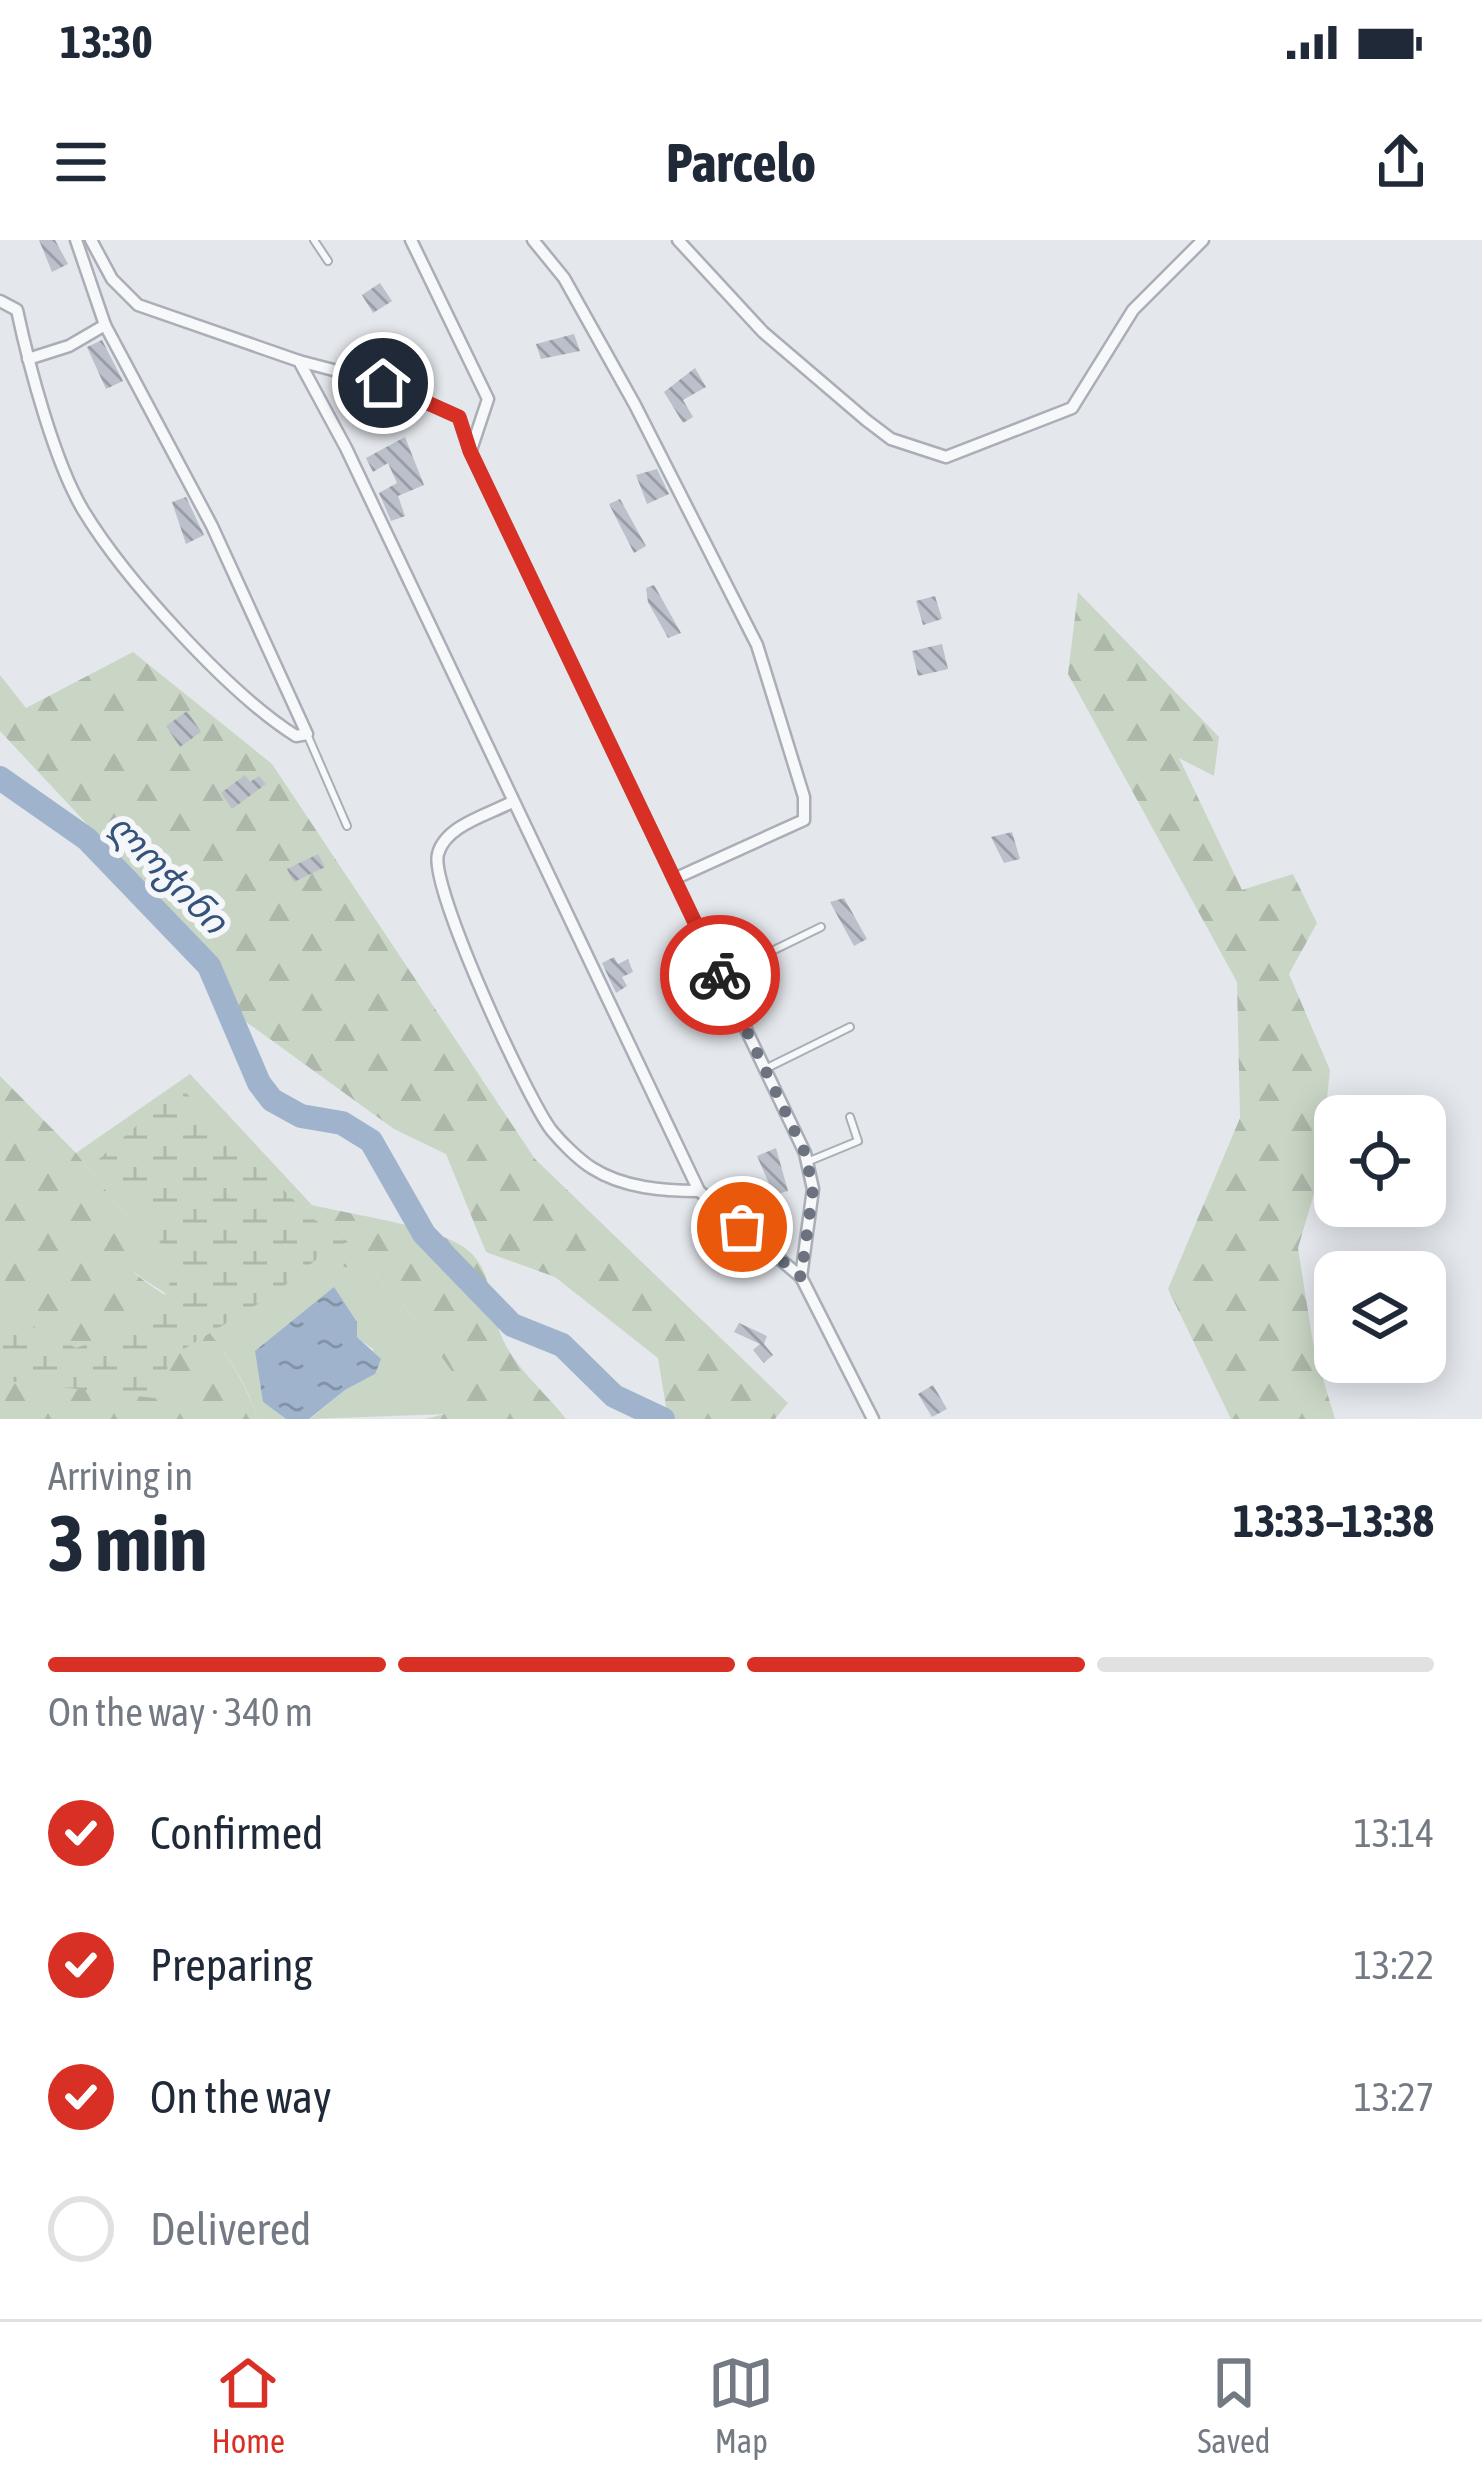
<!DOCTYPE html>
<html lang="en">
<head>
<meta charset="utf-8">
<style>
  body { margin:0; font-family:"Asap Condensed","Noto Sans Georgian",sans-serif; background:#f2f2f3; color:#1f2937; height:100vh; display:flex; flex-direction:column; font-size:45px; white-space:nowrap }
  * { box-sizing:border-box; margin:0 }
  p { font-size:39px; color:#747a83 }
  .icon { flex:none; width:66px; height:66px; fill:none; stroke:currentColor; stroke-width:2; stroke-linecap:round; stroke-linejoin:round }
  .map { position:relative; height:1179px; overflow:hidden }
  .details { display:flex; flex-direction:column; background:#fff; flex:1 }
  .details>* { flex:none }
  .fabs { position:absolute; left:1314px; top:855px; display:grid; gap:24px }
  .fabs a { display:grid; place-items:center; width:132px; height:132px; border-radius:24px; background:#fff; box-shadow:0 6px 30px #0003; font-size:60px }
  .pin { position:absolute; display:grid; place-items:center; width:102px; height:102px; color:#fff; margin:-51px; border:6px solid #fff; border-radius:50%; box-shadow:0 3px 12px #0007 }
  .courier { position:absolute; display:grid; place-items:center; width:120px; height:120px; margin:-60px; border:9px solid #d93025; border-radius:50%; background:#fff; color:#222; box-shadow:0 3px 15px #0007 }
  .summary em { font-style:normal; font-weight:700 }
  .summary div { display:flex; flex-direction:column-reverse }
  .summary { display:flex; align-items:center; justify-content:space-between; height:204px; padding:0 48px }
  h1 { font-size:78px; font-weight:700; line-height:90px }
  .bar { display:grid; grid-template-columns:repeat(4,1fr); gap:18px 12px; align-content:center; height:144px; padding:0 48px }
  .bar i { height:15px; border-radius:9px; background:#e0e1e3 }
  .bar .on { background:#d93025 }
  .bar p { grid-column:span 4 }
  ol { padding:0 48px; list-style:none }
  li { display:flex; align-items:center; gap:36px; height:132px }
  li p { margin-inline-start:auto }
  li .icon { padding:12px; border-radius:50%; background:#d93025; color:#fff; stroke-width:4 }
  li:last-child { color:#747a83 }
  li i { width:66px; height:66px; border:6px solid #e0e1e3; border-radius:50% }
  .status { display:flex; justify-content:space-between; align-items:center; height:84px; padding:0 60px; background:#fff; direction:ltr }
  .status svg { height:33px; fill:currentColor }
  header { display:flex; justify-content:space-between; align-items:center; height:156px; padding:0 48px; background:#fff; font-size:54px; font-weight:700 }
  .dock { display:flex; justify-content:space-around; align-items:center; height:168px; border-top:3px solid #e0e1e3; background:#fff; font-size:33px; color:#747a83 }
  .dock a { display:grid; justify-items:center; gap:6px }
  .dock .on { color:#d93025 }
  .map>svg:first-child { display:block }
</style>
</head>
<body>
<div class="status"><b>13:30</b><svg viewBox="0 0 49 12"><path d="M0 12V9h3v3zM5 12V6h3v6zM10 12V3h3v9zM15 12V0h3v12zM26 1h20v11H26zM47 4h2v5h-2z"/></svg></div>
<header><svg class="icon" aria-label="menu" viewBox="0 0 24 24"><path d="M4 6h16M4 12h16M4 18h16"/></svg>Parcelo<svg class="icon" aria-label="share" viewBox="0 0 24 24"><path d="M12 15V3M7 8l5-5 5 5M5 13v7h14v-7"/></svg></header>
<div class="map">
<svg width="1482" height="1179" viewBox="0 0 1482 1179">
  <defs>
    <pattern id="forest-firs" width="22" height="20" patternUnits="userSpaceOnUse" patternTransform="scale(3)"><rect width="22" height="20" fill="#c9d6c5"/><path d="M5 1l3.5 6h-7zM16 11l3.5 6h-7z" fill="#adb8ab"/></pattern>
    <pattern id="wetland-marsh" width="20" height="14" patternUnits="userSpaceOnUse" patternTransform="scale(3)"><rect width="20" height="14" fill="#c9d6c5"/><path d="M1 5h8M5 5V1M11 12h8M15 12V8" fill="none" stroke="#adb8ab"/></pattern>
    <pattern id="water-ripples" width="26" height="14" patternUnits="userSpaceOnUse" patternTransform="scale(3)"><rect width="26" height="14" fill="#9fb4cc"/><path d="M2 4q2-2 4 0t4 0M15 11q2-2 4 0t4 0" fill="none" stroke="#8293a7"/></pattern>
    <pattern id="building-back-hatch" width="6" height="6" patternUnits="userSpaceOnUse" patternTransform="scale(3)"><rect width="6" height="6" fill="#bbc0ca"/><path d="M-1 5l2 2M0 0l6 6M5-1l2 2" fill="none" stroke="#989da6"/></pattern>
  </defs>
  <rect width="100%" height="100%" fill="#e4e7ec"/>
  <path fill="#c9d6c5" d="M190,834L312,965L292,974L340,1026L373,1032L413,1076L466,1150L445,1174L310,1179L345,1150L375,1134L373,1109L356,1097L263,1162L286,1179H257C248,1141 218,1101 191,1073C170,1052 142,1043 121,1020L146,1000L76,913Z"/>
  <g fill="url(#forest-firs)">
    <polygon points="1078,352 1219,497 1214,536 1179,518 1242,650 1293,634 1317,683 1289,734 1330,830 1318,940 1298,1008 1314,1109 1335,1179 1231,1179 1168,1049 1240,878 1237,742 1068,434"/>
    <polygon points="133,412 272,524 535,919 788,1163 775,1179 668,1179 658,1118 555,1037 486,1012 446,914 394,889 238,776 214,720 0,491 0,435 26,468"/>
    <path d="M0,836L76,913L146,1000L122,1020C141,1042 160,1051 183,1067C211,1086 250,1147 257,1179H0Z"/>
    <path d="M312,965C351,975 444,986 471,1013C494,1035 490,1073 503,1100C518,1131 545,1152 566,1179H425L445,1174L465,1150L413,1076L374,1033L340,1026L291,975Z"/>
  </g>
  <polygon fill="url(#wetland-marsh)" points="180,847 312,978 348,1002 329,1009 274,1054 169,1118 162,1159 0,1140 0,1069 76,1108 153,1079 170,1043 155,983 98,920"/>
  <polygon fill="url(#water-ripples)" points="334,1047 357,1082 357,1097 381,1119 375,1134 345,1150 309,1179 286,1179 263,1162 255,1111"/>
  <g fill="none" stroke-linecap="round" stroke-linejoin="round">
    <polyline stroke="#9fb4cc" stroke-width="24" points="0,538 87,599 209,726 259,843 272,860 301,876 342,883 371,901 424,994 512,1085 562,1105 614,1156 663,1179"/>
  </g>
  <g fill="url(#building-back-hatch)">
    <polygon points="39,0 55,0 68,24 52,32"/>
    <polygon points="380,43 392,61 373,73 362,55"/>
    <polygon points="574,94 580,111 541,119 536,104"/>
    <polygon points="102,100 123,141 106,149 87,107"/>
    <polygon points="695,128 706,147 683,160 693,177 683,183 664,152"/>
    <polygon points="405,197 424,245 398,256 405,276 391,281 379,253 397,243 388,223 373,232 366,218"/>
    <polygon points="657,229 669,254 647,264 636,235"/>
    <polygon points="186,257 204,295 186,304 172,262"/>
    <polygon points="620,259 646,306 634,313 609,264"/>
    <polygon points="654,345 681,393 668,398 648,362 646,348"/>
    <polygon points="935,356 942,379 923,385 916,361"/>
    <polygon points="942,404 948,429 918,436 912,411"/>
    <polygon points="187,471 201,492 180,507 166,486"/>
    <polygon points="245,535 250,542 259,536 266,544 232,569 221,553"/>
    <polygon points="1012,592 1020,619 1004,623 991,597"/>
    <polygon points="318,614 325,627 294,642 287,629"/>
    <polygon points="844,658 867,699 854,706 830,662"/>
    <polygon points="614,717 618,724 628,719 633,732 622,737 627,746 616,753 602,723"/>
    <polygon points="776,908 788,951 774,955 757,916"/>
    <polygon points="739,1083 767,1096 764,1104 773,1115 764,1123 753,1110 760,1104 734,1092"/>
    <polygon points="933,1145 947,1169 932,1177 918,1154"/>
  </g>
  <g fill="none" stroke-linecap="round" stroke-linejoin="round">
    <defs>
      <g id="lane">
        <polyline points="314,0 328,21"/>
        <polyline points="397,129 422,159"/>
        <polyline points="307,494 347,586"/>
        <polyline points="721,736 821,687"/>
        <polyline points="765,829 850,787"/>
        <polyline points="807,922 858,901 850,877"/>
      </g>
      <g id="street">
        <polyline points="91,0 112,39 138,65 299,121 346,208 699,951 801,1037"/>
        <polyline points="411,0 488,159 471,210"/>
        <polyline points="533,0 564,38 635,165 757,405 804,557 804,580 674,639"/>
        <polyline points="678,0 763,92 866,180 891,199 946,217 1072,168 1133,70 1203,0"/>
        <path d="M0,61L17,70C29,126 54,221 83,270C124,338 229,454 296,496L307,494L212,286L105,85L76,0"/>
        <polyline points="28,119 69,106 105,85"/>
        <polyline points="299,121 383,143 459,177 470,211 805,913 813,949 801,1037 873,1179"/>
        <path d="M510,563C487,575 445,586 438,614C429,646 528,861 552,891C562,903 579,920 592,928C623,948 664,951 699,951"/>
      </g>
    </defs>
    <use href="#lane" stroke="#a9aeb7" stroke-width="10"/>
    <use href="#street" stroke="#a9aeb7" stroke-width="15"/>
    <use href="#lane" stroke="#f7f8fa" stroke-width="6"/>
    <use href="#street" stroke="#f7f8fa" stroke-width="10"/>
  </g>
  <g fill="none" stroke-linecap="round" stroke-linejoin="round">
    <polyline stroke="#6c737f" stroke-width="12" stroke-dasharray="0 21.6" points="720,735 805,913 813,949 801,1037 742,987"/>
    <polyline stroke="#d93025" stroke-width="15" points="383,143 459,177 470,211 720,735"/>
  </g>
  <g text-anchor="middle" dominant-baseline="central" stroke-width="12" stroke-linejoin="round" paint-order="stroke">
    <g font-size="36" font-style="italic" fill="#34527a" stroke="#f4f6f9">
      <text transform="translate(168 633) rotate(45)">ლოჭინი</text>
    </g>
  </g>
</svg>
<div class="fabs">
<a><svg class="icon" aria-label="locate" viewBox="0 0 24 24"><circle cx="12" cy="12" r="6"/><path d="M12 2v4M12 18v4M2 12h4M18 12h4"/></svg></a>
<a><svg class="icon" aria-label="layers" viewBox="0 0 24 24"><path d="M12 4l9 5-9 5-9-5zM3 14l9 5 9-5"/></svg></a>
</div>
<div class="pin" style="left:742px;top:987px;background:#ea580c"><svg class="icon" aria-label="bag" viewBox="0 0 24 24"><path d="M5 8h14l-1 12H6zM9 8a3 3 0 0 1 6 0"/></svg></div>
<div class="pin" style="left:383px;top:143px;background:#1f2937"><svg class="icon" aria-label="home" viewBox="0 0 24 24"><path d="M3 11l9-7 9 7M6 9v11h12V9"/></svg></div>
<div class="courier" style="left:720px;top:735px"><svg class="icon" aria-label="bike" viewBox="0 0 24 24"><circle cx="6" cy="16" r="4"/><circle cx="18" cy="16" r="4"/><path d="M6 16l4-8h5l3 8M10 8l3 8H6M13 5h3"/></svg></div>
</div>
<section class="details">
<div class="summary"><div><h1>3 min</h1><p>Arriving in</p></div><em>13:33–13:38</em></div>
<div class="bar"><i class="on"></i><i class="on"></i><i class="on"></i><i></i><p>On the way · 340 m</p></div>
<ol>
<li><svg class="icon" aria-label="check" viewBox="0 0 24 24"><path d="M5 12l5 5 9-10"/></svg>Confirmed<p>13:14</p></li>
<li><svg class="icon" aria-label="check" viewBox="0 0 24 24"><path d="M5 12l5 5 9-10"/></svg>Preparing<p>13:22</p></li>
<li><svg class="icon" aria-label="check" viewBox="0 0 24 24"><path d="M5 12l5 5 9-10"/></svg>On the way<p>13:27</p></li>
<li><i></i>Delivered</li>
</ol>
</section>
<nav class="dock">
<a class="on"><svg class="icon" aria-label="home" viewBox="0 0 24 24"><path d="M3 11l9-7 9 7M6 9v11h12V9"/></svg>Home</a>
<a><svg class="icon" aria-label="map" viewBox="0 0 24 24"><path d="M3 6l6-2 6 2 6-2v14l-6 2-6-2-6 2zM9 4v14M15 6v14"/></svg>Map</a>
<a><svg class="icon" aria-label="saved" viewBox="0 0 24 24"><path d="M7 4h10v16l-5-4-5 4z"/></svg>Saved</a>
</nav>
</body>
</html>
